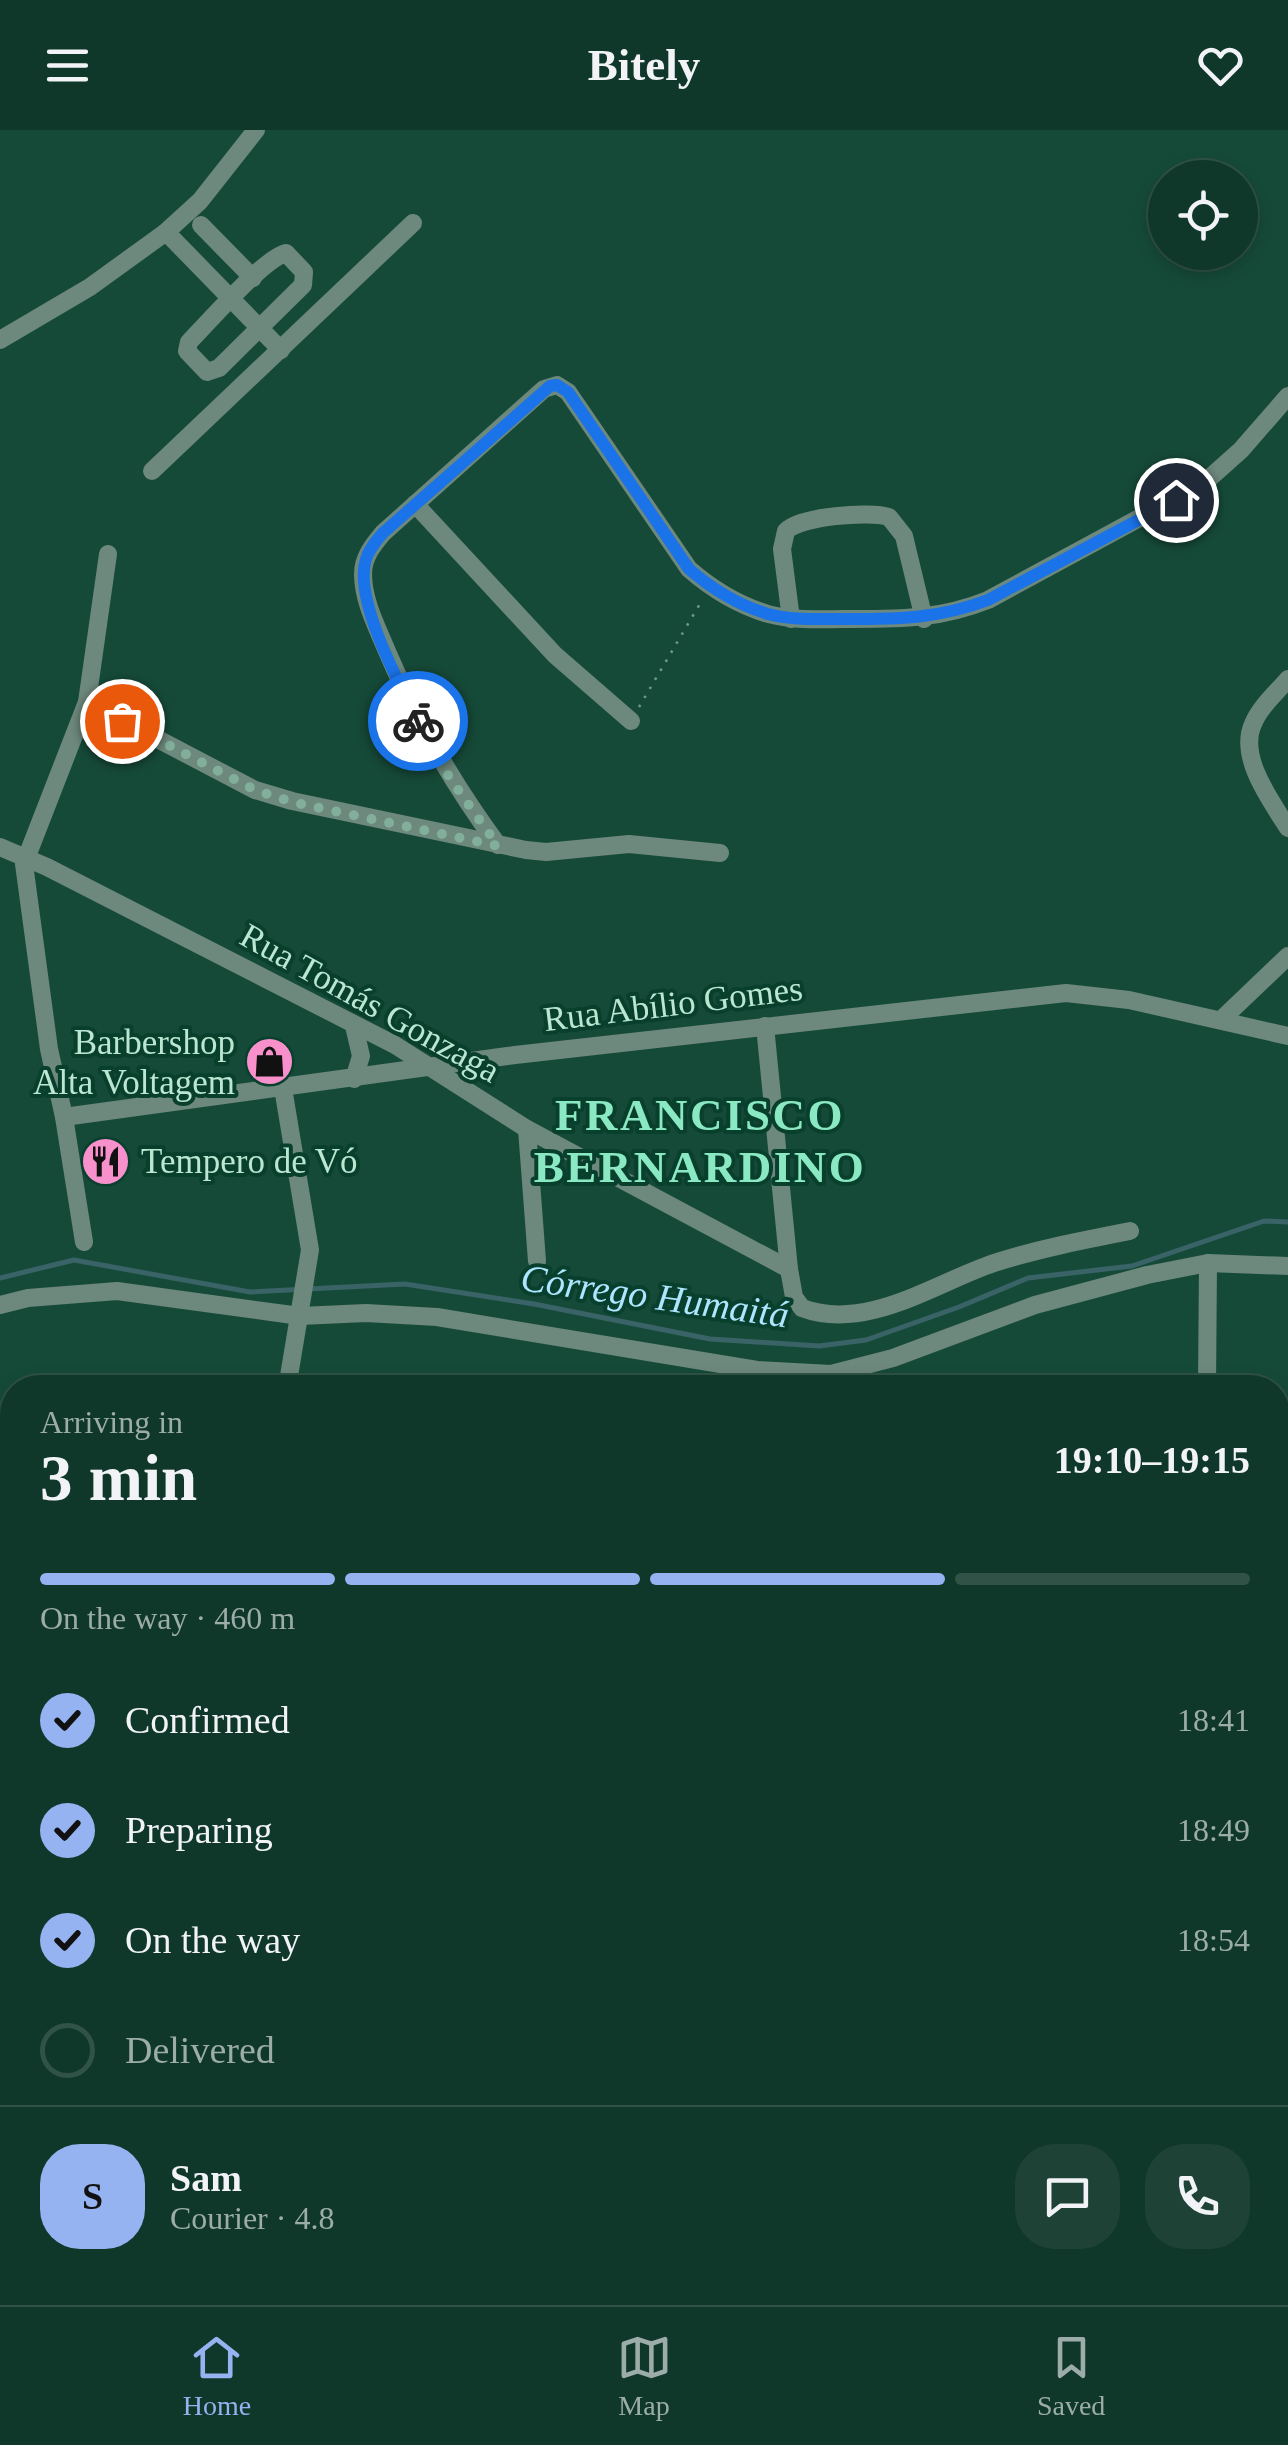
<!DOCTYPE html>
<html lang="en">
<head>
<meta charset="utf-8">
<style>
  body { margin:0; font-family:"Times New Roman",serif; background:#1e4336; color:#f1f3f6; height:100vh; display:flex; flex-direction:column; font-size:38px; white-space:nowrap }
  * { box-sizing:border-box; margin:0 }
  p { font-size:32px; color:#9caca8 }
  .icon { flex:none; width:55px; height:55px; fill:none; stroke:currentColor; stroke-width:2; stroke-linecap:round; stroke-linejoin:round }
  .map { position:relative; flex:1; overflow:hidden }
  .details { position:absolute; left:0px; top:1245px; width:1290px; height:930px; display:flex; flex-direction:column; background:#10382a; border-radius:40px 40px 0 0; box-shadow:0 5px 15px #0003,0 0 0 2px #305247 }
  .details>* { flex:none }
  .fabs { position:absolute; left:1148px; top:30px; display:grid; gap:20px }
  .fabs a { display:grid; place-items:center; width:110px; height:110px; border-radius:50%; background:#10382a; box-shadow:0 5px 15px #0003,0 0 0 2px #305247; font-size:50px }
  .pin { position:absolute; display:grid; place-items:center; width:85px; height:85px; color:#fff; margin:-42px; border:5px solid #fff; border-radius:50%; box-shadow:0 2px 10px #0007 }
  .courier { position:absolute; display:grid; place-items:center; width:100px; height:100px; margin:-50px; border:8px solid #1a73e8; border-radius:50%; background:#fff; color:#222; box-shadow:0 2px 12px #0007 }
  .summary em { font-style:normal; font-weight:700 }
  .summary div { display:flex; flex-direction:column-reverse }
  .summary { display:flex; align-items:center; justify-content:space-between; height:170px; padding:0 40px }
  h1 { font-size:65px; font-weight:700; line-height:75px }
  .bar { display:grid; grid-template-columns:repeat(4,1fr); gap:15px 10px; align-content:center; height:120px; padding:0 40px }
  .bar i { height:12px; border-radius:8px; background:#305247 }
  .bar .selected { background:#95b2f1 }
  .bar p { grid-column:span 4 }
  .line { display:flex; align-items:center; gap:25px; padding:0 40px; border-top:2px solid #305247 }
  .line div { flex:1 }
  .round { display:grid; place-items:center; flex:none; width:105px; height:105px; border-radius:40px; background:#1e4336 }
  ol { padding:0 40px; list-style:none }
  li { display:flex; align-items:center; gap:30px; height:110px }
  li p { margin-inline-start:auto }
  li .icon { padding:10px; border-radius:50%; background:#95b2f1; color:#111; stroke-width:4 }
  li:last-child { color:#9caca8 }
  li i { width:55px; height:55px; border:5px solid #305247; border-radius:50% }
  header { display:flex; justify-content:space-between; align-items:center; height:130px; padding:0 40px; background:#10382a; font-size:45px; font-weight:700 }
  .dock { display:flex; justify-content:space-around; align-items:center; height:140px; border-top:2px solid #305247; background:#10382a; font-size:28px; color:#9caca8 }
  .dock a { display:grid; justify-items:center; gap:5px }
  .dock .selected { color:#95b2f1 }
  .map>svg:first-child { display:block }
</style>
</head>
<body>
<header><svg class="icon" aria-label="menu" viewBox="0 0 24 24"><path d="M4 6h16M4 12h16M4 18h16"/></svg>Bitely<svg class="icon" aria-label="heart" viewBox="0 0 24 24"><path d="M12 20l-8-8c-3-5 5-10 8-4 3-6 11-1 8 4z"/></svg></header>
<div class="map">
<svg width="1288" height="2175" viewBox="0 0 1288 2175">
  <rect width="100%" height="100%" fill="#164a38"/>
  <g fill="none" stroke-linecap="round" stroke-linejoin="round">
    <polyline stroke="#3a6367" stroke-width="5" points="0,1148 74,1130 250,1162 405,1154 534,1174 710,1209 819,1216 866,1210 959,1177 1028,1148 1132,1136 1264,1091 1288,1092"/>
  </g>
  <polygon fill="#426f46" points="121,1011 125,1046 92,1050 87,1015"/>
  <g fill="none" stroke-linecap="round" stroke-linejoin="round">
    <polyline stroke="#6c9c89" stroke-width="2.5" stroke-dasharray="2.5 8" stroke-linecap="butt" points="639,577 701,472"/>
    <g stroke="#6d887c" stroke-width="18">
      <polyline points="201,95 253,148"/>
      <polyline points="166,102 281,220"/>
      <path d="M286,123L304,142L303,155L219,238L207,242L187,221L189,212C209,192 263,129 286,123Z"/>
      <polyline points="0,210 90,157 166,102 200,71 256,0"/>
      <polyline points="152,341 413,93"/>
      <polyline points="415,374 555,525 631,591"/>
      <path d="M791,489L782,419L786,401C801,386 869,381 889,387L904,406L924,489"/>
      <path d="M1288,549C1276,563 1260,577 1253,594C1238,627 1271,671 1288,698"/>
      <polyline points="87,572 255,660 292,671 526,720 546,722 629,714 720,723"/>
      <path d="M498,715C452,653 416,590 386,519C376,495 363,470 363,444C363,427 373,415 383,403L544,259L557,255L568,262L689,439C712,459 738,475 768,484C793,491 819,489 845,489C898,489 938,490 988,470L1204,353L1241,320L1288,266"/>
      <polyline points="0,717 47,737 395,915 527,999 789,1139"/>
      <polyline points="1221,890 1288,826"/>
      <path d="M765,896L789,1139L794,1167L802,1178C866,1202 935,1153 994,1133C1038,1119 1084,1110 1130,1101"/>
      <polyline points="354,949 361,926 354,896"/>
      <polyline points="283,958 310,1120 287,1258"/>
      <polyline points="64,987 515,925 1066,863 1129,870 1288,906"/>
      <polyline points="527,999 537,1131"/>
      <polyline points="84,1112 64,987 49,919 24,734 87,572 108,424"/>
      <polyline points="0,1175 28,1168 117,1161 300,1186 366,1183 437,1187 757,1240 831,1244 893,1228 1035,1175 1147,1145 1208,1133 1288,1136"/>
      <polyline points="1207,1258 1208,1133"/>
      <polyline points="1278,1325 1288,1327"/>
      <polyline points="0,1410 12,1414"/>
      <polyline points="1278,1481 1288,1486"/>
      <polyline points="0,1655 12,1701"/>
      <polyline points="0,1775 12,1752"/>
      <polyline points="1278,1920 1288,1909"/>
      <polyline points="0,2033 12,2045"/>
      <polyline points="575,2175 590,2162"/>
      <polyline points="738,2175 741,2162"/>
      <polyline points="757,2175 771,2162"/>
      <polyline points="906,2175 910,2162"/>
      <polyline points="1020,2175 1033,2162"/>
    </g>
  </g>
  <g fill="none" stroke-linecap="round" stroke-linejoin="round">
    <polyline stroke="#81af9c" stroke-width="10" stroke-dasharray="0 18" points="122,591 255,660 292,672 498,716 449,647 418,591"/>
    <path stroke="#1a73e8" stroke-width="12" d="M418,591C400,555 353,469 366,429C369,419 376,411 383,403L550,256L557,255L568,262L689,439C712,459 738,475 768,484C791,490 814,489 837,489C892,489 936,490 988,470L1176,370"/>
  </g>
  <defs>
    <symbol id="shop-disc" viewBox="-11 -11 22 22"><circle r="9.5" fill="#f890cb" stroke="#083f2d"/><path d="M-5-2.5h2.3a2.7 3.5 0 0 1 5.4 0H5L5.5 6h-11ZM-1.5-2.5h3a1.5 2.3 0 0 0-3 0Z" fill="#111"/></symbol>
    <symbol id="restaurant-disc" viewBox="-11 -11 22 22"><circle r="9.5" fill="#f890cb" stroke="#083f2d"/><path d="M-5-6h1v4h1v-4h1v4h1v-4h1v5L-1.5 .5V6h-2V.5L-5-1ZM5-6V6H3V1.5H1.5Q1.5-4 5-6Z" fill="#111"/></symbol>
  </defs>
  <g fill-rule="evenodd">
    <use href="#shop-disc" x="242" y="904" width="55" height="55"/>
    <use href="#restaurant-disc" x="78" y="1004" width="55" height="55"/>
  </g>
  <g text-anchor="middle" dominant-baseline="central" stroke-width="8" stroke-linejoin="round" paint-order="stroke">
    <g font-size="35" fill="#bae6d2" stroke="#083f2d">
      <text transform="translate(370 873) rotate(29)">Rua Tomás Gonzaga</text>
      <text transform="translate(673 874) rotate(-7)">Rua Abílio Gomes</text>
    </g>
    <g font-size="35" fill="#bae6d2" stroke="#083f2d" text-anchor="end">
      <text x="235" y="912">Barbershop<tspan x="235" dy="40">Alta Voltagem</tspan></text>
      <text x="141" y="1031" text-anchor="start">Tempero de Vó</text>
    </g>
    <g font-size="38" font-style="italic" fill="#ade6fe" stroke="#083f2d">
      <text transform="translate(655 1166) rotate(8)">Córrego Humaitá</text>
    </g>
    <g font-size="45" font-weight="bold" letter-spacing="2.5" fill="#8ae8c2" stroke="#083f2d">
      <text x="700" y="985">FRANCISCO<tspan x="700" dy="52">BERNARDINO</tspan></text>
    </g>
  </g>
</svg>
<div class="fabs">
<a><svg class="icon" aria-label="locate" viewBox="0 0 24 24"><circle cx="12" cy="12" r="6"/><path d="M12 2v4M12 18v4M2 12h4M18 12h4"/></svg></a>
</div>
<div class="pin" style="left:122px;top:591px;background:#ea580c"><svg class="icon" aria-label="bag" viewBox="0 0 24 24"><path d="M5 8h14l-1 12H6zM9 8a3 3 0 0 1 6 0"/></svg></div>
<div class="pin" style="left:1176px;top:370px;background:#1f2937"><svg class="icon" aria-label="home" viewBox="0 0 24 24"><path d="M3 11l9-7 9 7M6 9v11h12V9"/></svg></div>
<div class="courier" style="left:418px;top:591px"><svg class="icon" aria-label="bike" viewBox="0 0 24 24"><circle cx="6" cy="16" r="4"/><circle cx="18" cy="16" r="4"/><path d="M6 16l4-8h5l3 8M10 8l3 8H6M13 5h3"/></svg></div>
<section class="details">
<div class="summary"><div><h1>3 min</h1><p>Arriving in</p></div><em>19:10–19:15</em></div>
<div class="bar"><i class="selected"></i><i class="selected"></i><i class="selected"></i><i></i><p>On the way · 460 m</p></div>
<ol>
<li><svg class="icon" aria-label="check" viewBox="0 0 24 24"><path d="M5 12l5 5 9-10"/></svg>Confirmed<p>18:41</p></li>
<li><svg class="icon" aria-label="check" viewBox="0 0 24 24"><path d="M5 12l5 5 9-10"/></svg>Preparing<p>18:49</p></li>
<li><svg class="icon" aria-label="check" viewBox="0 0 24 24"><path d="M5 12l5 5 9-10"/></svg>On the way<p>18:54</p></li>
<li><i></i>Delivered</li>
</ol>
<div class="line" style="height:180px"><b class="round" style="background:#95b2f1;color:#111">S</b><div><b>Sam</b><p>Courier · 4.8</p></div><a class="round"><svg class="icon" aria-label="chat" viewBox="0 0 24 24"><path d="M4 5h16v11H9l-5 4z"/></svg></a><a class="round"><svg class="icon" aria-label="phone" viewBox="0 0 24 24"><path d="M5 4h4l2 5-3 2q2 4 5 5l2-3 5 2v4C11 20 4 13 5 4z"/></svg></a></div>
</section>
</div>
<nav class="dock">
<a class="selected"><svg class="icon" aria-label="home" viewBox="0 0 24 24"><path d="M3 11l9-7 9 7M6 9v11h12V9"/></svg>Home</a>
<a><svg class="icon" aria-label="map" viewBox="0 0 24 24"><path d="M3 6l6-2 6 2 6-2v14l-6 2-6-2-6 2zM9 4v14M15 6v14"/></svg>Map</a>
<a><svg class="icon" aria-label="saved" viewBox="0 0 24 24"><path d="M7 4h10v16l-5-4-5 4z"/></svg>Saved</a>
</nav>
</body>
</html>
